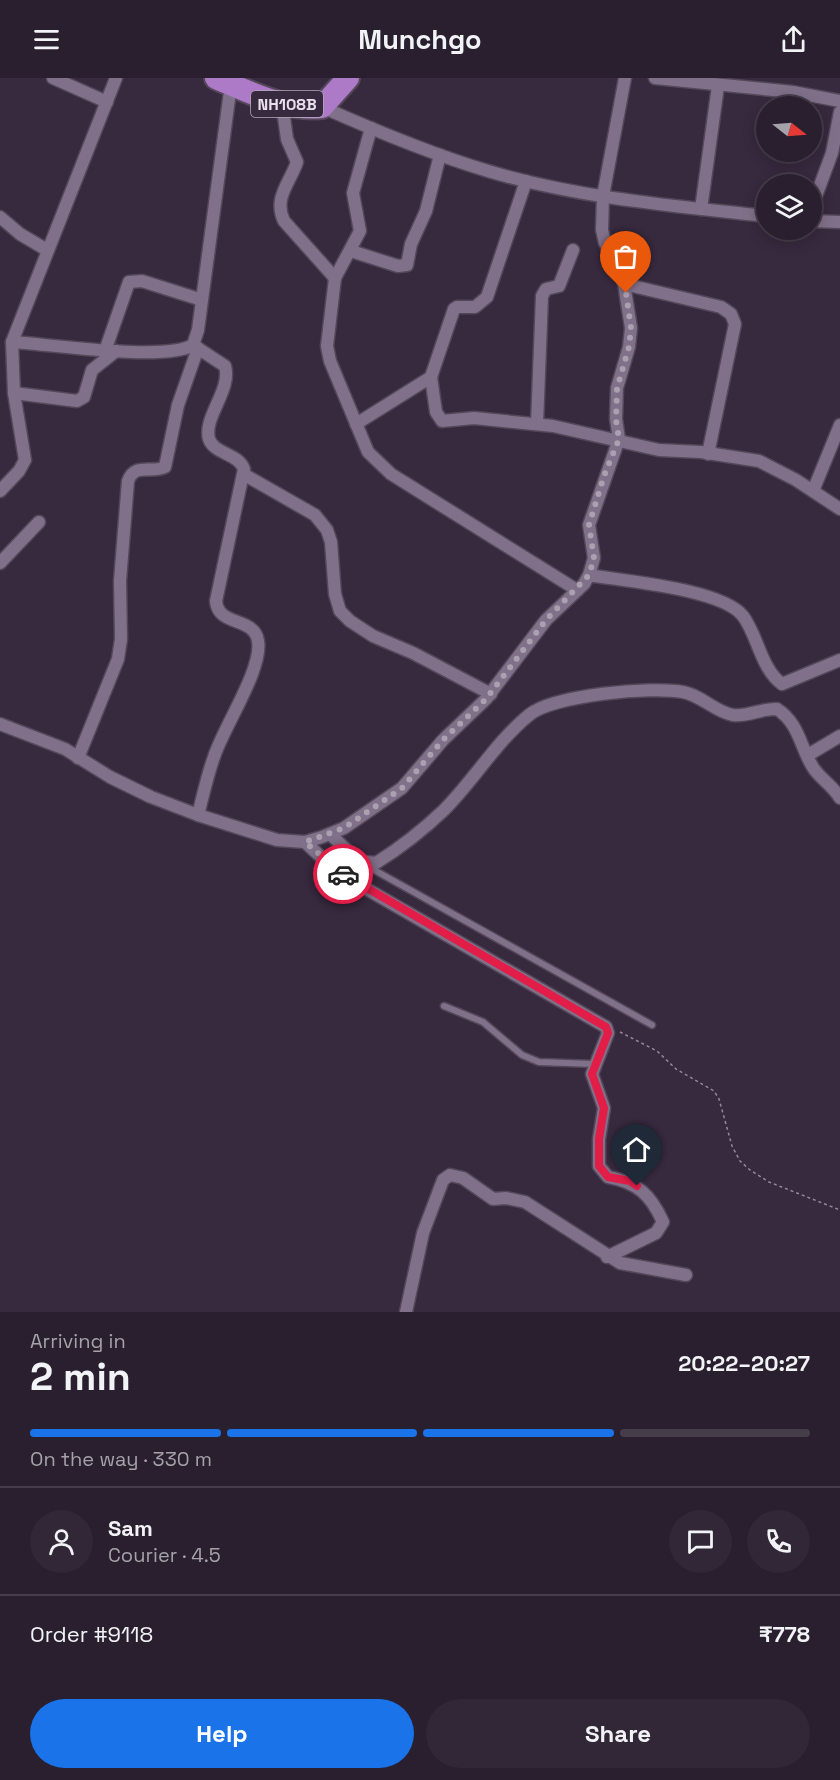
<!DOCTYPE html>
<html lang="en">
<head>
<meta charset="utf-8">
<style>
  body { margin:0; font-family:"Space Grotesk",sans-serif; background:#312736; color:#f1f3f6; height:100vh; display:flex; flex-direction:column; font-size:22px; white-space:nowrap }
  * { box-sizing:border-box; margin:0 }
  p { font-size:20px; color:#a5a2aa }
  .icon { flex:none; width:33px; height:33px; fill:none; stroke:currentColor; stroke-width:2; stroke-linecap:round; stroke-linejoin:round }
  .map { position:relative; height:1234px; overflow:hidden }
  .details { display:flex; flex-direction:column; background:#291f2e; flex:1 }
  .details>* { flex:none }
  .needle { width:39px; rotate:107deg }
  .buttons { position:absolute; left:756px; top:18px; display:grid; gap:12px }
  .buttons a { display:grid; place-items:center; width:66px; height:66px; border-radius:50%; background:#291f2e; box-shadow:0 3px 15px #0003,0 0 0 2px #453d4a; font-size:30px }
  .pin { position:absolute; display:grid; place-items:center; width:51px; height:51px; color:#fff; margin:-62px -26px; border-radius:50% 50% 50% 0; rotate:-45deg; box-shadow:0 0 6px #0007 }
  .pin .icon { rotate:45deg }
  .courier { position:absolute; display:grid; place-items:center; width:60px; height:60px; margin:-30px; border:4px solid #e11d48; border-radius:50%; background:#fff; color:#222; box-shadow:0 2px 8px #0007 }
  .head em { font-style:normal; font-weight:600 }
  .head div { display:flex; flex-direction:column-reverse }
  .head { display:flex; align-items:center; justify-content:space-between; height:102px; padding:0 30px }
  h1 { font-size:39px; font-weight:600; line-height:45px }
  .bar { display:grid; grid-template-columns:repeat(4,1fr); gap:9px 6px; align-content:center; height:72px; padding:0 30px }
  .bar i { height:8px; border-radius:4px; background:#453d4a }
  .bar .current { background:#1a73e8 }
  .bar p { grid-column:span 4 }
  .line { display:flex; align-items:center; gap:15px; padding:0 30px; border-top:2px solid #453d4a }
  .line div { flex:1 }
  .round { display:grid; place-items:center; flex:none; width:63px; height:63px; border-radius:32px; background:#312736 }
  .cta { display:flex; gap:12px; margin-top:auto; padding:12px 30px }
  .cta a { flex:1; height:69px; border-radius:36px; background:#1a73e8; color:#fff; font-size:24px; font-weight:600; line-height:69px; text-align:center }
  .cta a+a { background:#312736; color:#f1f3f6 }
  header { display:flex; justify-content:space-between; align-items:center; height:78px; padding:0 30px; background:#291f2e; font-size:27px; font-weight:600 }
  .map>svg:first-child { display:block }
</style>
</head>
<body>
<header><svg class="icon" aria-label="menu" viewBox="0 0 24 24"><path d="M4 6h16M4 12h16M4 18h16"/></svg>Munchgo<svg class="icon" aria-label="share" viewBox="0 0 24 24"><path d="M12 15V3M7 8l5-5 5 5M5 13v7h14v-7"/></svg></header>
<div class="map">
<svg width="840" height="1234" viewBox="0 0 840 1234">
  <rect width="100%" height="100%" fill="#37293e"/>
  <g fill="none" stroke-linecap="round" stroke-linejoin="round">
    <defs>
      <g id="lane">
        <polyline points="367,788 652,947"/>
        <polyline points="444,928 483,944 522,977 539,984 595,986"/>
      </g>
      <g id="street">
        <polyline points="53,0 107,24"/>
        <path d="M116,0L12,264C49,266 165,284 193,267L198,252L231,6"/>
        <polyline points="655,0 793,14 840,23"/>
        <path d="M282,25L287,61L297,84C290,105 273,120 284,143L335,200"/>
        <path d="M322,29C376,53 431,76 488,93C578,120 674,128 766,138"/>
        <polyline points="371,50 353,115 360,153 335,200 327,268 330,283 368,374 391,396 577,512"/>
        <polyline points="812,129 832,75 840,34"/>
        <polyline points="701,131 718,8"/>
        <polyline points="0,139 20,156 47,172"/>
        <polyline points="812,143 840,144"/>
        <polyline points="351,173 398,188 407,187 411,166 426,133 440,77"/>
        <polyline points="624,206 721,229 731,236 735,246 708,376"/>
        <path d="M193,267L225,288C232,312 203,339 209,361C214,376 238,375 244,391L216,523C218,549 254,538 258,563C263,591 223,650 214,679C207,698 203,718 198,737"/>
        <polyline points="105,273 129,204 142,203 202,222"/>
        <polyline points="431,299 436,334 442,343 474,340 553,348 659,372 701,374 759,383 796,402 840,431"/>
        <polyline points="14,315 77,323 84,319 92,292 116,273"/>
        <polyline points="356,346 431,299 454,231 457,229 475,229 487,219 526,103"/>
        <polyline points="537,346 542,218 546,211 559,208 573,172"/>
        <polyline points="245,397 315,437 327,452 331,464 335,516 340,533 350,543 373,558 413,575 491,616"/>
        <polyline points="0,413 19,393 25,382 14,315 12,264"/>
        <polyline points="813,413 840,347"/>
        <polyline points="0,485 39,444"/>
        <path d="M589,497C624,503 722,511 743,538C758,558 761,591 782,606L840,582"/>
        <polyline points="0,646 65,671 110,699 151,719 198,737 277,762 305,764 322,759 344,750 402,710 443,662 486,621 546,542 584,506 589,497 594,480 589,447 619,361 616,341 617,310 629,269 631,250 623,199 605,165 602,152 603,118 625,0"/>
        <polyline points="808,677 840,658"/>
        <path d="M78,680L118,581L121,561L120,503L128,403C135,384 151,396 165,389L178,327L198,270"/>
        <path d="M330,756L358,783L376,785C400,770 423,752 444,732C474,702 496,664 529,637C553,617 652,608 683,614C701,617 715,634 733,637C748,639 762,630 777,631C800,646 800,670 814,691C822,702 833,708 840,720"/>
        <path d="M305,764L335,792L351,802L606,949L608,955L592,996L604,1030L599,1061V1088L608,1099C637,1104 651,1117 663,1144L656,1155L607,1179"/>
        <polyline points="406,1234 423,1155 443,1102 450,1097 463,1100 493,1121 506,1120 525,1124 620,1185 686,1197"/>
      </g>
      <path id="highway" d="M216,0C249,14 286,33 322,29L348,0"/>
    </defs>
    <use href="#lane" stroke="#534759" stroke-width="9"/>
    <use href="#street" stroke="#534759" stroke-width="15"/>
    <use href="#highway" stroke="#534759" stroke-width="26"/>
    <polyline stroke="#94899a" stroke-width="1.5" stroke-dasharray="3 3" stroke-linecap="butt" points="620,954 657,973 676,991 714,1013 719,1021 732,1068 740,1083 750,1092 769,1104 840,1132"/>
    <use href="#lane" stroke="#807089" stroke-width="6"/>
    <use href="#street" stroke="#807089" stroke-width="12"/>
    <use href="#highway" stroke="#ac7ac6" stroke-width="22"/>
  </g>
  <g fill="none" stroke-linecap="round" stroke-linejoin="round">
    <polyline stroke="#aba0b0" stroke-width="6" stroke-dasharray="0 10.8" points="343,796 305,764 344,750 402,710 443,662 486,621 546,542 589,497 594,480 589,447 604,398 619,361 616,342 617,310 629,269 631,250 626,215"/>
    <polyline stroke="#e11d48" stroke-width="8" points="343,796 606,949 608,955 592,996 604,1030 599,1061 599,1088 608,1099 630,1103 637,1108"/>
  </g>
  <g text-anchor="middle" dominant-baseline="central" stroke-width="4.5" stroke-linejoin="round" paint-order="stroke">
    <rect fill="#37293e" stroke="#b4a9b9" stroke-width="1.5" x="251" y="13" width="72" height="26" rx="4.5"/>
    <g font-size="16" font-weight="bold" fill="#e9e0ee">
      <text x="287" y="26">NH108B</text>
    </g>
  </g>
</svg>
<div class="buttons">
<a><svg class="needle" viewBox="-14 -14 28 28"><path d="M0-13l5 13h-10z" fill="#e53935"/><path d="M0 13l5-13h-10z" fill="#a5a2aa"/></svg></a>
<a><svg class="icon" aria-label="layers" viewBox="0 0 24 24"><path d="M12 4l9 5-9 5-9-5zM3 14l9 5 9-5"/></svg></a>
</div>
<div class="pin" style="left:626px;top:215px;background:#ea580c"><svg class="icon" aria-label="bag" viewBox="0 0 24 24"><path d="M5 8h14l-1 12H6zM9 8a3 3 0 0 1 6 0"/></svg></div>
<div class="pin" style="left:637px;top:1108px;background:#1f2937"><svg class="icon" aria-label="home" viewBox="0 0 24 24"><path d="M3 11l9-7 9 7M6 9v11h12V9"/></svg></div>
<div class="courier" style="left:343px;top:796px"><svg class="icon" aria-label="car" viewBox="0 0 24 24"><path d="M5 17H2v-5l4-1 3-4h7l3 4 3 1v5h-3M9 17h6M6 11h13"/><circle cx="7" cy="17" r="2"/><circle cx="17" cy="17" r="2"/></svg></div>
</div>
<section class="details">
<div class="head"><div><h1>2 min</h1><p>Arriving in</p></div><em>20:22–20:27</em></div>
<div class="bar"><i class="current"></i><i class="current"></i><i class="current"></i><i></i><p>On the way · 330 m</p></div>
<div class="line" style="height:108px"><a class="round"><svg class="icon" aria-label="person" viewBox="0 0 24 24"><circle cx="12" cy="8" r="4"/><path d="M4 21q1-7 8-7t8 7"/></svg></a><div><b>Sam</b><p>Courier · 4.5</p></div><a class="round"><svg class="icon" aria-label="chat" viewBox="0 0 24 24"><path d="M4 5h16v11H9l-5 4z"/></svg></a><a class="round"><svg class="icon" aria-label="phone" viewBox="0 0 24 24"><path d="M5 4h4l2 5-3 2q2 4 5 5l2-3 5 2v4C11 20 4 13 5 4z"/></svg></a></div>
<div class="line" style="height:78px"><div>Order #9118</div><b>₹778</b></div>
<div class="cta"><a>Help</a><a>Share</a></div>
</section>
</body>
</html>
